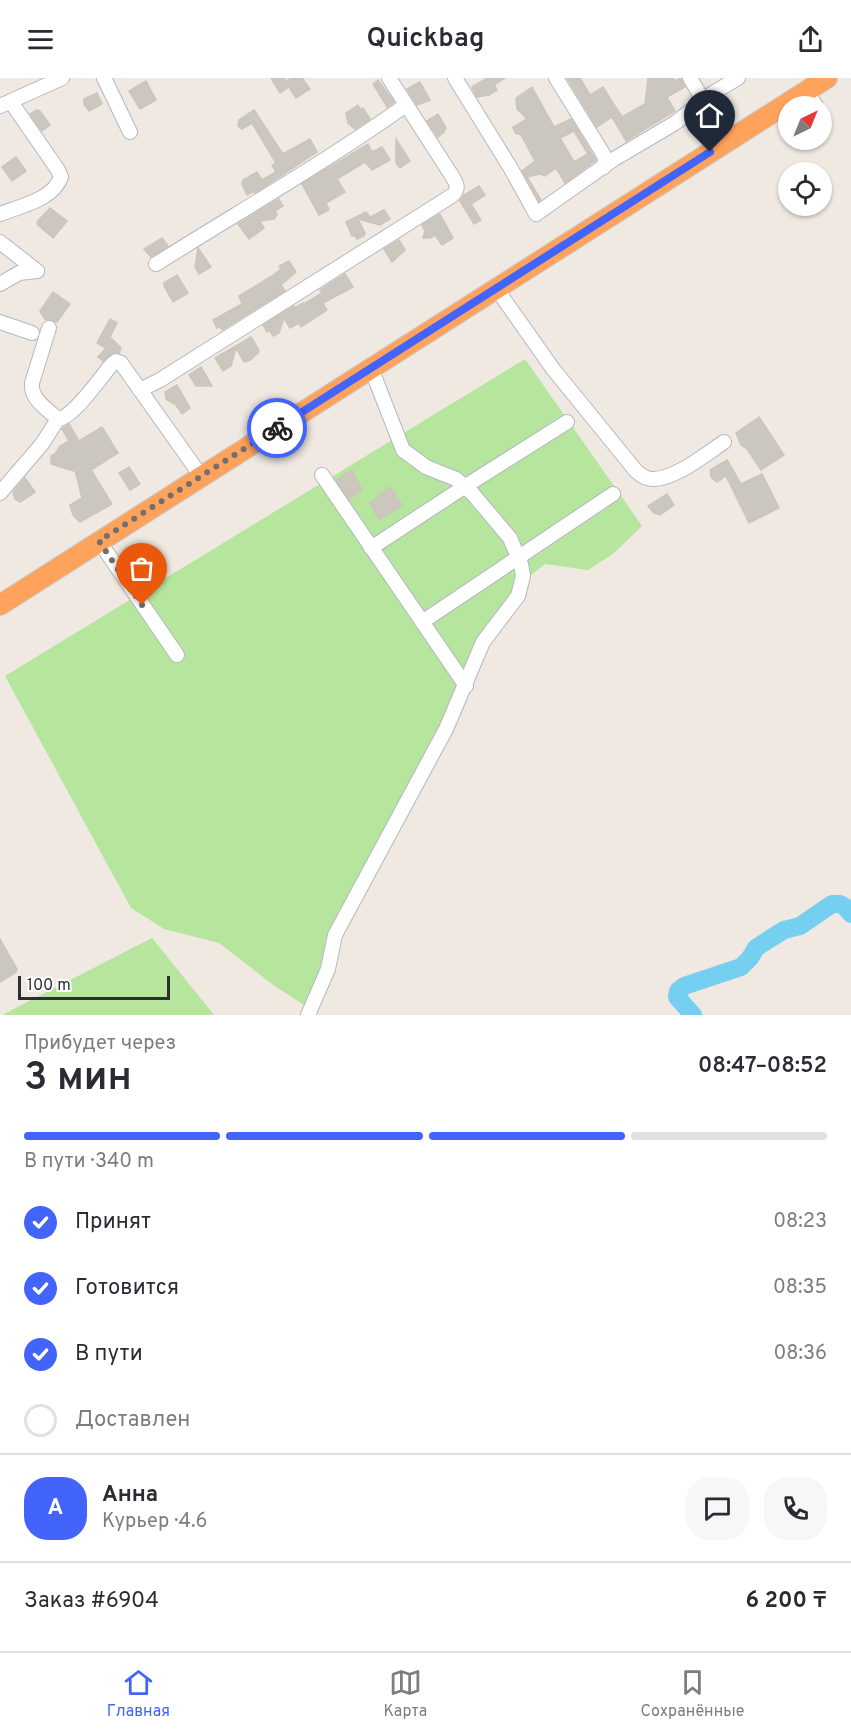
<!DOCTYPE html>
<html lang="ru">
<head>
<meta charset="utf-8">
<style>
  body { margin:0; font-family:Overpass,sans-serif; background:#f7f7f7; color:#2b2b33; height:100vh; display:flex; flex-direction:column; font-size:22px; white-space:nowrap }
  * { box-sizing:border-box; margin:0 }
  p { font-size:20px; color:#7c7c81 }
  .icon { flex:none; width:33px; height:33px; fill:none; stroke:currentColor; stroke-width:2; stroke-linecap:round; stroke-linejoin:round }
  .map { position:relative; height:937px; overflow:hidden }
  .panel { display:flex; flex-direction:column; background:#fff; flex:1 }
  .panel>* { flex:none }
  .needle { width:39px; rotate:43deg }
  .buttons { position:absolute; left:778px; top:18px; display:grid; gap:12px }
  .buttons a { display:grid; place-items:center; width:54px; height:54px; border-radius:50%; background:#fff; box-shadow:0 2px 4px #0004; font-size:30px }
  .scale { position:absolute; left:18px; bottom:15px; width:152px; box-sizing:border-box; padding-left:6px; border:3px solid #2e2e2e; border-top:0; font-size:16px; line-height:21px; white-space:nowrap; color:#2e2e2e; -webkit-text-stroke:4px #fff; paint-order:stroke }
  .pin { position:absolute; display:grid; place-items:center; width:51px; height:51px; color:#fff; margin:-62px -26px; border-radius:50% 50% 50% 0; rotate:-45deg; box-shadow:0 0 6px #0007 }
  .pin .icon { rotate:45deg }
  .courier { position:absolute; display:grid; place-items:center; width:60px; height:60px; margin:-30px; border:4px solid #4264fb; border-radius:50%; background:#fff; color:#222; box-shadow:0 2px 8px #0007 }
  .headline em { font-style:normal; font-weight:600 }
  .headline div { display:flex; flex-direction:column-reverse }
  .headline { display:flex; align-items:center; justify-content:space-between; height:102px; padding:0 24px }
  h1 { font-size:39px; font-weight:600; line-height:45px }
  .bar { display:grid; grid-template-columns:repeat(4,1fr); gap:9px 6px; align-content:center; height:72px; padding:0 24px }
  .bar i { height:8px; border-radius:4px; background:#e1e1e2 }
  .bar .selected { background:#4264fb }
  .bar p { grid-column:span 4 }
  .line { display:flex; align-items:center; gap:15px; padding:0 24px; border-top:2px solid #e1e1e2 }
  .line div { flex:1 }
  .round { display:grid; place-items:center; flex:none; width:63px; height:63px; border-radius:24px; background:#f7f7f7 }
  ol { padding:0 24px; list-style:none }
  li { display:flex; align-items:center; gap:18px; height:66px }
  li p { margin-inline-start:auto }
  li .icon { padding:6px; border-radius:50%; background:#4264fb; color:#fff; stroke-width:4 }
  li:last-child { color:#7c7c81 }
  li i { width:33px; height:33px; border:3px solid #e1e1e2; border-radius:50% }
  header { display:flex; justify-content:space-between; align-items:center; height:78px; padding:0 24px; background:#fff; font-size:27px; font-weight:600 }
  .tab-bar { display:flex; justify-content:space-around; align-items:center; height:84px; border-top:2px solid #e1e1e2; background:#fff; font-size:16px; color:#7c7c81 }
  .tab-bar a { display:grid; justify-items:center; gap:3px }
  .tab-bar .selected { color:#4264fb }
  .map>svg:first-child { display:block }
</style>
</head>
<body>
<header><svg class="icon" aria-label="menu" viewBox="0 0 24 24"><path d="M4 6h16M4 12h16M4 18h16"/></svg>Quickbag<svg class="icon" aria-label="share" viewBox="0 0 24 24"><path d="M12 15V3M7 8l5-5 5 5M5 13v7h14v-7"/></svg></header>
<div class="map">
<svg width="851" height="937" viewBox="0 0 851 937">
  <rect width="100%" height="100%" fill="#efe9e1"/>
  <g fill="#b6e59e">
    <polygon points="525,281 642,448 614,475 588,492 545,486 520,506 434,657 344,835 305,928 272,906 219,865 164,851 131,830 5,598"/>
    <polygon points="152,860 214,937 2,937"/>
  </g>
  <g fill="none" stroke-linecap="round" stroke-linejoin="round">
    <polyline stroke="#75cff0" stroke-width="18" points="693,937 677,919 678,913 684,908 741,889 750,880 756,870 768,862 784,852 800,848 832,826 840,826 845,829 851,836"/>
  </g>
  <g fill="#cbc7bf" stroke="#cbc5ba" stroke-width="1.5" fill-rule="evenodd">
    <polygon points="271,0 284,0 286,3 292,0 302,0 310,11 296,20 289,9 280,15"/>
    <polygon points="487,0 505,0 494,7 497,12 489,17 477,19 472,9"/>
    <polygon points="567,0 580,0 590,17 603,9 622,39 645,26 648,0 674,0 675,3 681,0 685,9 667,19 675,33 626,63 612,39 597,49"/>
    <polygon points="378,2 394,24 387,29 373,6"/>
    <polygon points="146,3 156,22 140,31 129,13"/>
    <polygon points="420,4 430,22 417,27 407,11"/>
    <path d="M532,9L554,49L571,41L596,82L565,105L556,90L545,98L540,96L527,99L541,122L539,123L522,93L535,83L521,57L515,55L513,49L527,41L517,31L516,20ZM574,53L588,76L574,84L560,60Z"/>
    <polygon points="97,15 102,26 89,33 84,26 84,21"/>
    <polygon points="358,27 360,31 363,30 370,41 355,51 348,45 346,35"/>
    <polygon points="37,32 40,33 50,47 42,53 30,36"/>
    <polygon points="254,32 283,76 310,61 317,74 255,115 254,113 247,117 242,106 243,102 257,94 262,102 276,94 272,87 276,85 252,45 242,51 238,48 239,42"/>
    <polygon points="438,36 446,50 444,54 438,59 427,43"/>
    <polygon points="396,61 410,83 400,90 396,85"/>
    <polygon points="368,66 372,74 382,69 390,82 372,92 365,84 337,101 345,114 326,125 329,132 319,137 302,106"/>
    <polygon points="16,79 26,93 12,103 2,89"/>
    <polygon points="479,108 485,117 471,126 481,142 474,146 460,123 464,117"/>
    <polygon points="279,121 283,128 275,133 277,137 274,141 260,143 264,150 249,161 238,146"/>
    <polygon points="50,130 67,143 53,160 38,147 37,144"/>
    <polygon points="384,132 390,141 380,147 358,141 365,155 364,158 357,161 354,157 352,158 346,144 366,134 370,139"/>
    <polygon points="440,136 453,160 442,167 435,157 430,160 423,160 425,153 422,147"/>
    <polygon points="162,160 168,168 151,179 144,171"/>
    <polygon points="399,162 405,172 392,184 384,171"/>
    <polygon points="198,170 211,189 199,196 195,189"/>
    <polygon points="289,183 296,194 281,207 285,213 222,252 220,249 217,250 213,242 242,226 239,218 272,198 281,191 279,188"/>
    <polygon points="345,196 353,209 323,225 327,232 301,249 299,245 290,250 284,240 279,255 273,258 269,252 267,254 263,247 294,228 295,230 303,225 304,226 322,215 320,212"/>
    <polygon points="177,197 188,215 173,224 164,208 164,205"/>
    <polygon points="53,214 70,226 57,244 45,241 40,233"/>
    <polygon points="110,241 117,245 110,259 121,270 119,275 111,276 103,283 98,279 106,270 97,265"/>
    <polygon points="251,259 259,272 258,275 250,282 244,284 236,270 231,288 223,293 215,280"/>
    <polygon points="201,289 212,308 196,308 189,297"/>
    <polygon points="177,307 190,330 182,336 176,327 166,321 165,314"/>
    <polygon points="759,339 784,377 761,392 747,371 741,367 736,355"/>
    <polygon points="69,346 79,363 102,349 118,375 91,392 112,426 80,444 73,437 70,427 82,420 75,392 73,393 51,386 51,378 55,376 60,368 69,363 62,351"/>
    <polygon points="727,382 741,406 762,396 779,430 749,445 726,398 717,404 711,399 710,392"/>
    <polygon points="129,389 140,406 130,412 119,395"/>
    <polygon points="352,392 362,412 349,421 336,402"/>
    <polygon points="25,400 35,414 20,424 15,421 13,414"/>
    <polygon points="390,409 402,427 379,442 370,425"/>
    <polygon points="667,416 674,427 660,437 654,435 648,428"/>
    <polygon points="0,861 17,891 16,894 0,904"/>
  </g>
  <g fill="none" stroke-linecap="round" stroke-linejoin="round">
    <defs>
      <g id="minor">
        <polyline points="104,0 130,54"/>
        <polyline points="455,0 510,89 536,136 614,81 675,45 713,15 738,0"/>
        <polyline points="556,0 602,74 605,80 604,89"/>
        <polyline points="690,0 703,22"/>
        <polyline points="806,13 816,28"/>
        <polyline points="0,28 62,0"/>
        <polyline points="822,39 824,42"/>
        <path d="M0,136C20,128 53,122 61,99L58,92L11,24"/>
        <polyline points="0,164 37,193"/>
        <path d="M156,186C240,133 326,84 406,27"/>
        <polyline points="0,206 19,195 37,193"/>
        <path d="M496,210L553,291L636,393C641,397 645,401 652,401C674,402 706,376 724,364"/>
        <polyline points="0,244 32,255"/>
        <path d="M49,250L32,305C30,321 47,331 58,341C73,340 101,299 112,286L116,283L121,285L201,398"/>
        <path d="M140,312L160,302L453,117C459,110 457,106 452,98L389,0"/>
        <polyline points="322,397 466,608"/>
        <polyline points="0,415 42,366 58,341"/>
        <polyline points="99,463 177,577"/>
        <polyline points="371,470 464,409 567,344"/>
        <polyline points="422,544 613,416"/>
        <polyline points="308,937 328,891 335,857 446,651 483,564 518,518 523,498 521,486 510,460 472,415 456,401 426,389 403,372 371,290"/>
      </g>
      <polyline id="highway" points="0,527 827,0"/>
    </defs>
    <use href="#minor" stroke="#b4b7c1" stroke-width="16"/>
    <use href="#highway" stroke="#c9c9c9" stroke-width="22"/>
    <use href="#minor" stroke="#fff" stroke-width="14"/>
    <use href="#highway" stroke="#ffa35c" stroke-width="20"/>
  </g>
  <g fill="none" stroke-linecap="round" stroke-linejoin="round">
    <polyline stroke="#726f6d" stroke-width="6" stroke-dasharray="0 10.8" points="142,527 99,463 277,350"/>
    <polyline stroke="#4264fb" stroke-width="8" points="277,350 710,74"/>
  </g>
</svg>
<div class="buttons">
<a><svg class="needle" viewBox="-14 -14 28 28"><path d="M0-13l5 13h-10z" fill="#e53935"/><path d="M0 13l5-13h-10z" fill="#7c7c81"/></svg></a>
<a><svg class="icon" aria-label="locate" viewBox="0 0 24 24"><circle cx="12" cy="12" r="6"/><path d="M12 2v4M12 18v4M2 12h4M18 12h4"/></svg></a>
</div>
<div class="scale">100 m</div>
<div class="pin" style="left:142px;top:527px;background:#ea580c"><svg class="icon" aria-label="bag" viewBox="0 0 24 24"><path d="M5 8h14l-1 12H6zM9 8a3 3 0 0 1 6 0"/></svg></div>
<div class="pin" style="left:710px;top:74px;background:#1f2937"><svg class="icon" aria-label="home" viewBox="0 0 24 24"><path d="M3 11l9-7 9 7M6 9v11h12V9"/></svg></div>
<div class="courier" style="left:277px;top:350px"><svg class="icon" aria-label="bike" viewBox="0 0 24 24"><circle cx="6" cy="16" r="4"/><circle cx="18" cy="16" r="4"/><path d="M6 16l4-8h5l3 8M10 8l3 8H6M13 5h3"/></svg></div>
</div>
<section class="panel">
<div class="headline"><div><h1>3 мин</h1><p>Прибудет через</p></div><em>08:47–08:52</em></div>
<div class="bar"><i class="selected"></i><i class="selected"></i><i class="selected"></i><i></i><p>В пути · 340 m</p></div>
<ol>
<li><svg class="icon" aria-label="check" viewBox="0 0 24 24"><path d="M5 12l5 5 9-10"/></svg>Принят<p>08:23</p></li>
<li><svg class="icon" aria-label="check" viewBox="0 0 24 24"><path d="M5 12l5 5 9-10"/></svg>Готовится<p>08:35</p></li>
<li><svg class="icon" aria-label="check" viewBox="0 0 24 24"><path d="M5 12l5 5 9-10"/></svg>В пути<p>08:36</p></li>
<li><i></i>Доставлен</li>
</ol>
<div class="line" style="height:108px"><b class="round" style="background:#4264fb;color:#fff">А</b><div><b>Анна</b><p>Курьер · 4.6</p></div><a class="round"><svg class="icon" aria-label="chat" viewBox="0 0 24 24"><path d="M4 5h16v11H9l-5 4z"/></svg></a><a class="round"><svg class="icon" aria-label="phone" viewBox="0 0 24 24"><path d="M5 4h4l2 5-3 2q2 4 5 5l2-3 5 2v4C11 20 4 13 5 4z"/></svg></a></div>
<div class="line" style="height:78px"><div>Заказ #6904</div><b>6 200 ₸</b></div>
</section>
<nav class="tab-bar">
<a class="selected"><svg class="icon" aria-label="home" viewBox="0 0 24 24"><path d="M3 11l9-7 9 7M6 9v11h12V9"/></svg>Главная</a>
<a><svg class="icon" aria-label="map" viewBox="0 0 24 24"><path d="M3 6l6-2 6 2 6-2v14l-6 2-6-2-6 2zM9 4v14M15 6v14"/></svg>Карта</a>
<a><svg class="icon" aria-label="saved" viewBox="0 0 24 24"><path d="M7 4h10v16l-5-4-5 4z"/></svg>Сохранённые</a>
</nav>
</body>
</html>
